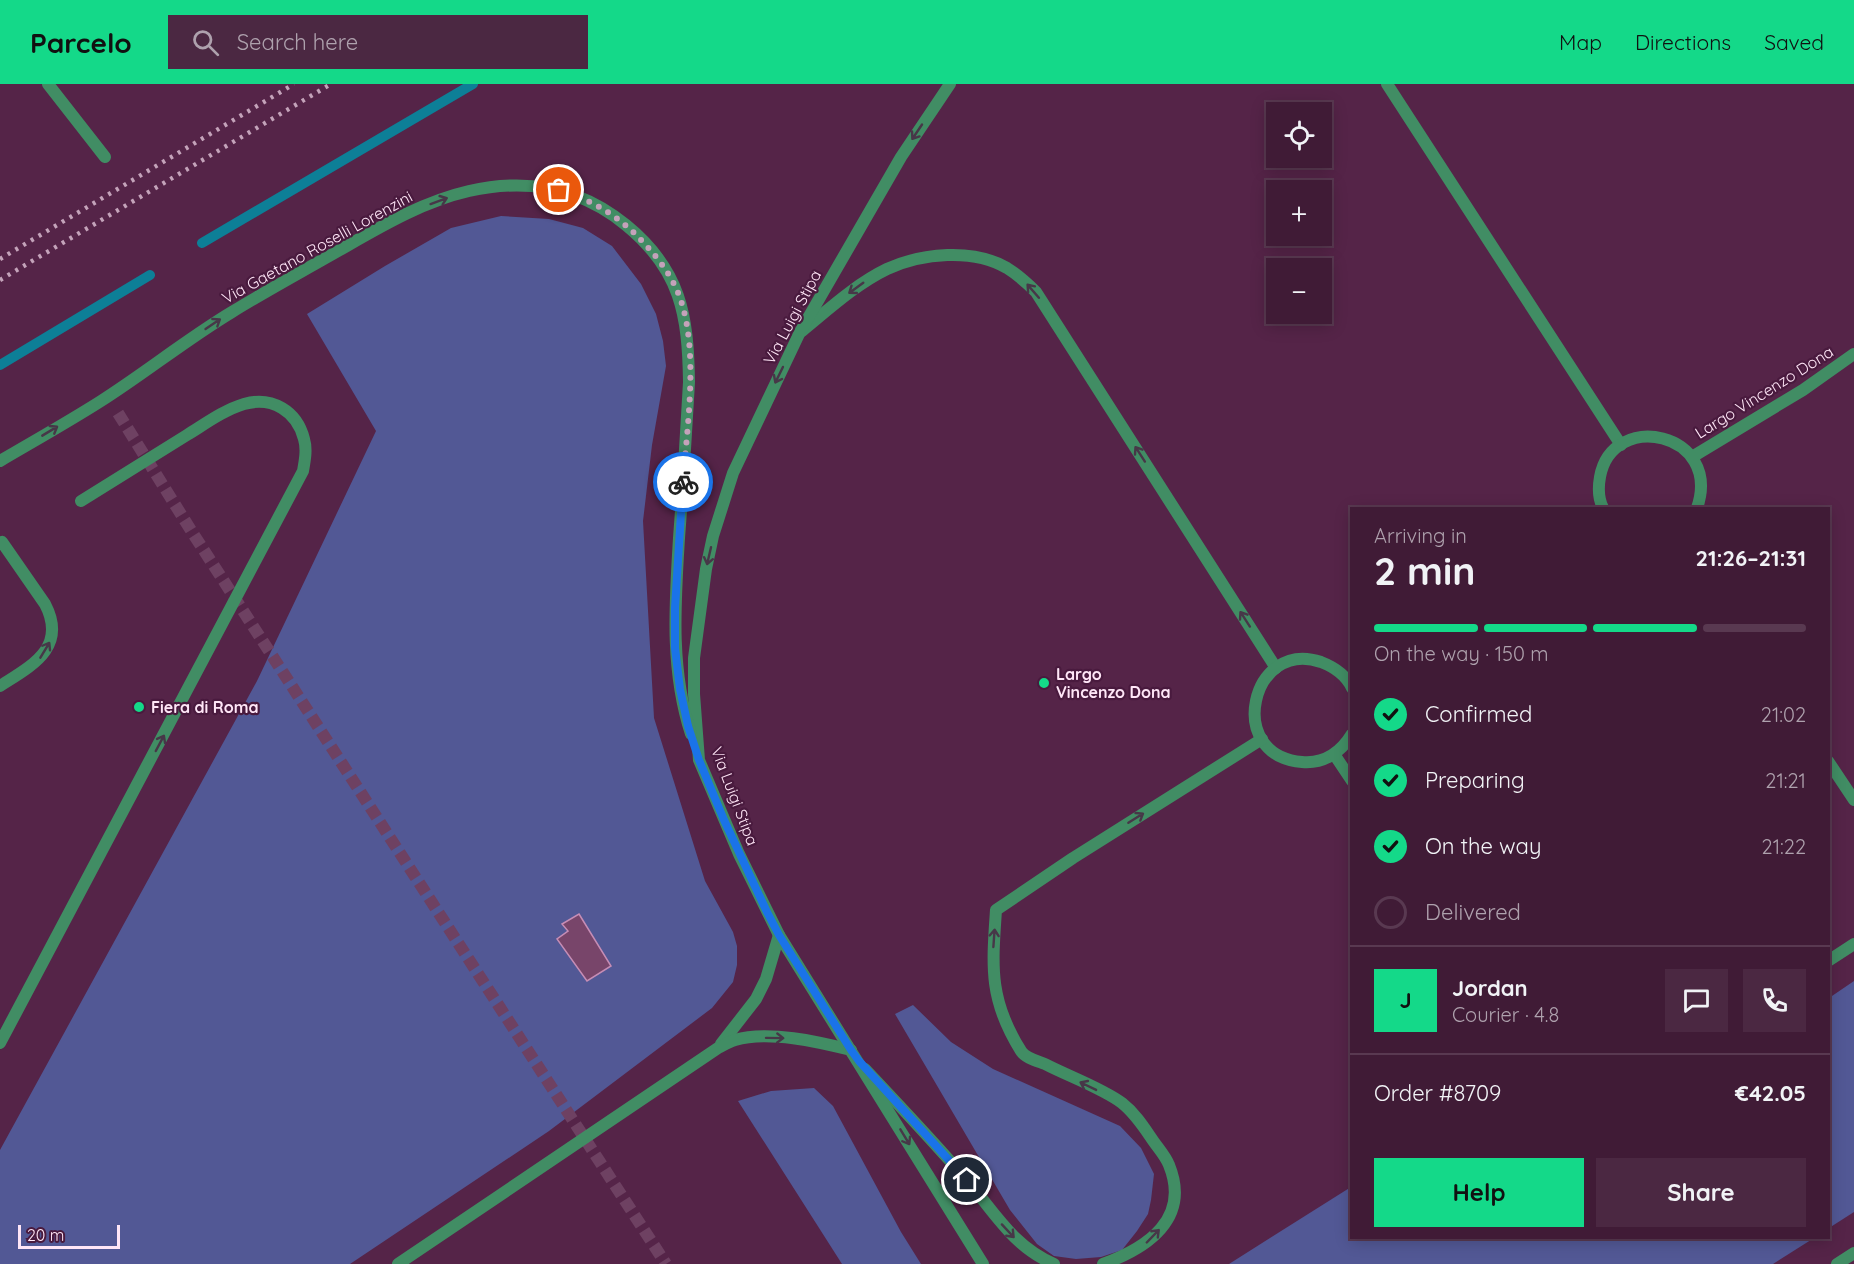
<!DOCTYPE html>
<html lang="en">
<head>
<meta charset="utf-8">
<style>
  body { margin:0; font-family:Quicksand,sans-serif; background:#4b2842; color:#f1f3f6; height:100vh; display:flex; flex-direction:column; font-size:22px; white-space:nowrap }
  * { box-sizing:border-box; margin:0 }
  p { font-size:20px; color:#aea1ad }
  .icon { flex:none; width:33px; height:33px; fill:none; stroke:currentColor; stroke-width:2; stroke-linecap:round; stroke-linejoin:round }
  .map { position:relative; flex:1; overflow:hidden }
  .panel { position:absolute; left:1350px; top:423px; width:480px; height:732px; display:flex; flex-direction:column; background:#401b36; border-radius:0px; box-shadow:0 3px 15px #0003,0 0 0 2px #593951 }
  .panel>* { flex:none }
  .controls { position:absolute; left:1266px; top:18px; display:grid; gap:12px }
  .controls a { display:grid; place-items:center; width:66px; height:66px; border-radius:0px; background:#401b36; box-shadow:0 3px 15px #0003,0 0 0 2px #593951; font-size:30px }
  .scale { position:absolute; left:18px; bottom:15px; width:102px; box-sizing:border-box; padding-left:6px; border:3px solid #ffe6f7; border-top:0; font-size:16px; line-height:21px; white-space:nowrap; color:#ffe6f7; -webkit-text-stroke:4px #491a3e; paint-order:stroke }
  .pin { position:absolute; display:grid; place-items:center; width:51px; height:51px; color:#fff; margin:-26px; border:3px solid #fff; border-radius:50%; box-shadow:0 2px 6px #0007 }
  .courier { position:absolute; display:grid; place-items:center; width:60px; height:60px; margin:-30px; border:4px solid #1a73e8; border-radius:50%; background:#fff; color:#222; box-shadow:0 2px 8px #0007 }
  .overview em { font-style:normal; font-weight:700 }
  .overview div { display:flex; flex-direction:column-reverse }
  .overview { display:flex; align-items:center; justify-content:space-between; height:102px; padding:0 24px }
  h1 { font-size:39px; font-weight:700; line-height:45px }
  .bar { display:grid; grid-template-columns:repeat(4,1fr); gap:9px 6px; align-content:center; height:72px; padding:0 24px }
  .bar i { height:8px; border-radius:4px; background:#593951 }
  .bar .on { background:#14d989 }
  .bar p { grid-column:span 4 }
  .line { display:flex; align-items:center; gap:15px; padding:0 24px; border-top:2px solid #593951 }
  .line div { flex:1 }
  .round { display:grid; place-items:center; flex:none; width:63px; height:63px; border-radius:0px; background:#4b2842 }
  ol { padding:0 24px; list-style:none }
  li { display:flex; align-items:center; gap:18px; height:66px }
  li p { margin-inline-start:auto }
  li .icon { padding:6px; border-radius:50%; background:#14d989; color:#111; stroke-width:4 }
  li:last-child { color:#aea1ad }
  li i { width:33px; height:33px; border:3px solid #593951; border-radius:50% }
  .cta { display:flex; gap:12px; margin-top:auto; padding:12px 24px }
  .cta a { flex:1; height:69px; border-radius:0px; background:#14d989; color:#111; font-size:24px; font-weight:700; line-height:69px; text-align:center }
  .cta a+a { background:#4b2842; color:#f1f3f6 }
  header { display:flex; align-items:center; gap:36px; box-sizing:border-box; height:84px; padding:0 30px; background:#14d989; color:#111 }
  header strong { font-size:28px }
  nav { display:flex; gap:33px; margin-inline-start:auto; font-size:21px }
  .search { width:420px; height:54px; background:#4b2842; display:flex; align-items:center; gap:15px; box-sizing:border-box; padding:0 21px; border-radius:0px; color:#aea1ad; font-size:22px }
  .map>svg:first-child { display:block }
</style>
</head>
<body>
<header>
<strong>Parcelo</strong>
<div class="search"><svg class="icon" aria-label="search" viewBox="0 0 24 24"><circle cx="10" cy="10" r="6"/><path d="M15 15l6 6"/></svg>Search here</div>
<nav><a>Map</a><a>Directions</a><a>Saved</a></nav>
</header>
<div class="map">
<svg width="1854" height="1180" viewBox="0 0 1854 1180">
  <rect width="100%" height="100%" fill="#552448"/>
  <g fill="#525895">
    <polygon points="501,132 549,135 583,144 612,162 641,200 656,230 663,257 666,282 652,361 643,437 654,634 705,797 733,848 737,862 737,881 733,898 712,924 549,1047 350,1180 0,1180 0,1066 257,597 376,347 307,230 385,182 451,144"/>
    <polygon points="1854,897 1854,1128 1829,1144 1829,914"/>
    <polygon points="913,921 951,958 993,985 1120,1042 1141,1064 1154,1090 1151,1116 1148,1130 1137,1147 1122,1166 1101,1173 1076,1175 1054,1172 1037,1160 1010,1126 895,930"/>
    <polygon points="814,1004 833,1022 901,1148 921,1180 842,1180 738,1017 771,1007"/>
    <polygon points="1351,1103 1352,1154 1814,1154 1773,1180 1229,1180"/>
  </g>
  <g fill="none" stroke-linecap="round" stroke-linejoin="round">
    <g stroke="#0d7f97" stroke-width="10">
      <polyline points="202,159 473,0"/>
      <polyline points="0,281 150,191"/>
    </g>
  </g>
  <polygon fill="#78456a" stroke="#c68db5" stroke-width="1.5" points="579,830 611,882 587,897 557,855 568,847 562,840"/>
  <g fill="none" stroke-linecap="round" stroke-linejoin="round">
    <polyline stroke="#6e4162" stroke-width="12" stroke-dasharray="12 6" stroke-linecap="butt" points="118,329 192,448 666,1180"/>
    <g stroke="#418d64" stroke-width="12">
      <polyline points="1387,0 1621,361"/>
      <path d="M802,247C829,225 856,200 887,185C922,169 973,164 1007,184C1018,191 1027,199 1036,208L1276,584"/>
      <polyline points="1692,373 1803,306 1854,270"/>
      <path d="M1603,424C1598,414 1598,404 1600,393C1612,325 1723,348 1697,424"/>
      <path d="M0,459L2,458L45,520C68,564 31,582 0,602"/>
      <path d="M1352,604C1346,591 1334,583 1321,578C1251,554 1224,672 1302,678C1324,680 1341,668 1352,650"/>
      <polyline points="1334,670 1352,697"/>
      <polyline points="1828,677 1854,716"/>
      <polyline points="1828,877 1854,860"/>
      <path d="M0,959L303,387C305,376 307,365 304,355C297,327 272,312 244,320C224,326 205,340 187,351C152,373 116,395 81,417"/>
      <polyline points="721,960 756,915 766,895 779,851"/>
      <path d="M865,985C899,1021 933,1057 965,1094C994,1127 1012,1162 1054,1180"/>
      <path d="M398,1180L718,964C724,961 730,957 735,956C768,946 819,958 851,966"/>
      <path d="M1103,1180C1147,1164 1191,1135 1169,1081C1166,1073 1159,1065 1154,1058C1145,1045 1136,1030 1122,1019C1102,1004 1068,992 1045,980C1037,977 1025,974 1021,967C989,916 992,884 996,826L1073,774L1262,655"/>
    </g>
    <polyline stroke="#418d64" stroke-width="12" points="48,0 105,73"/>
    <g stroke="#418d64" stroke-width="12">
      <polyline points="950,0 901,73 800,248 733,389 713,452 706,485 694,574 694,610 699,676 739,770 779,851 983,1180"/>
      <path d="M0,377C34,357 68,338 101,317C145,289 187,255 232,228C261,210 292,193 322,176C369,150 416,119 469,107C527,94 580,103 626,141C681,186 688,231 689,298C686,350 683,402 679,454C675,520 670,585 691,650"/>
      <polyline points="1837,1180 1854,1169"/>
    </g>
    <g stroke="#c4a3ba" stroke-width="4.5" stroke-dasharray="3 6" stroke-linecap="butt">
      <polyline points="0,175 294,0"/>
      <polyline points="0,196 331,0"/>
    </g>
  </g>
  <defs><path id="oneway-shaft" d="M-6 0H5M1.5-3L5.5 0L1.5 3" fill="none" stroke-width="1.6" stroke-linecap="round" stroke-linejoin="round" transform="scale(1.5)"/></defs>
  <g stroke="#473748">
    <use href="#oneway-shaft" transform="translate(917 48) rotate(124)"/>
    <use href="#oneway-shaft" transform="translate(439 117) rotate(-20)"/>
    <use href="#oneway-shaft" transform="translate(856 204) rotate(144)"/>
    <use href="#oneway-shaft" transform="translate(1033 207) rotate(-131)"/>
    <use href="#oneway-shaft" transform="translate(213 240) rotate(-34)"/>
    <use href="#oneway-shaft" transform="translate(779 291) rotate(116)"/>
    <use href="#oneway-shaft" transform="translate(50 347) rotate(-31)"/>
    <use href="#oneway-shaft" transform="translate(1140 370) rotate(-123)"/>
    <use href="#oneway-shaft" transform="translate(709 472) rotate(103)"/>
    <use href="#oneway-shaft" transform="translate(1245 535) rotate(-123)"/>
    <use href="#oneway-shaft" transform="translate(45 566) rotate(-59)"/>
    <use href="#oneway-shaft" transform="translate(160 659) rotate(-62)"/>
    <use href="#oneway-shaft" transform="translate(1136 734) rotate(-32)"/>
    <use href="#oneway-shaft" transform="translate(994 854) rotate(-86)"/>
    <use href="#oneway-shaft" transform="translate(775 954) rotate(1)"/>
    <use href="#oneway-shaft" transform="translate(1088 1002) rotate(-154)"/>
    <use href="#oneway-shaft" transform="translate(905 1053) rotate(59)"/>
    <use href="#oneway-shaft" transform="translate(1008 1147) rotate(47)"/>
    <use href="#oneway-shaft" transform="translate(1153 1152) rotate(-46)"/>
  </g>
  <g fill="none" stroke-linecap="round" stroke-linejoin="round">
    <path stroke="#c4a2ba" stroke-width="6" stroke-dasharray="0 10.8" d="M559,106C592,116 619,132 643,158C660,176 675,196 682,220C698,273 687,343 683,398"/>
    <polyline stroke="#1a73e8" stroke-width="8" points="683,398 675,524 675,564 680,605 688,642 699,676 724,736 767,828 779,851 851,966 859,977 967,1096"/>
  </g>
  <g fill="#14d989" stroke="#491a3e" stroke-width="2">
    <circle cx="1044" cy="599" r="6"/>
    <circle cx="139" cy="623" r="6"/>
  </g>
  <g text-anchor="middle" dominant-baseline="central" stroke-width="4.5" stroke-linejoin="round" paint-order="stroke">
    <g font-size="16" fill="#ffe6f7" stroke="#491a3e">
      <text transform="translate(317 163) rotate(-29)">Via Gaetano Roselli Lorenzini</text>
      <text transform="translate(792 233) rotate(-62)">Via Luigi Stipa</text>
      <text transform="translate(1764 308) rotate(-32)">Largo Vincenzo Dona</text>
      <text transform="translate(735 712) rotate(69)">Via Luigi Stipa</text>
    </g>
    <g font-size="16" font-weight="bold" fill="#ffe6f7" stroke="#491a3e" text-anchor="start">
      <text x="1056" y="590">Largo<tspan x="1056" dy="18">Vincenzo Dona</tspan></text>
      <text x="151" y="623">Fiera di Roma</text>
    </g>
  </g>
</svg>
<div class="controls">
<a><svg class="icon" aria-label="locate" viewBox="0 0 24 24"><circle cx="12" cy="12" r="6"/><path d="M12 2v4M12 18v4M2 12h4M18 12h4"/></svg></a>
<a>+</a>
<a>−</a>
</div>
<div class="scale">20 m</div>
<div class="pin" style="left:559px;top:106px;background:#ea580c"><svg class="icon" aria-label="bag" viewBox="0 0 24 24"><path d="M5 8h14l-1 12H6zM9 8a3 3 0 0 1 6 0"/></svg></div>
<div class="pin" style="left:967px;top:1096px;background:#1f2937"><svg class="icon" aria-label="home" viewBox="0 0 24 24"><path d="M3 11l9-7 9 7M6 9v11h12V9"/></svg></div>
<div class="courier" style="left:683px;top:398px"><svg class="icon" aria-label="bike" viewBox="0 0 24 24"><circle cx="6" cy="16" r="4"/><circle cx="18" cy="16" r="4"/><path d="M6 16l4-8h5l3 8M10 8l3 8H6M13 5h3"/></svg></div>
<section class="panel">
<div class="overview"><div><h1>2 min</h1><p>Arriving in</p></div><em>21:26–21:31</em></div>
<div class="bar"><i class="on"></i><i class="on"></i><i class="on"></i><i></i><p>On the way · 150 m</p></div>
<ol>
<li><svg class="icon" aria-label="check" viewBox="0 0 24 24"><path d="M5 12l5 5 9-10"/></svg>Confirmed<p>21:02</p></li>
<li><svg class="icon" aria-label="check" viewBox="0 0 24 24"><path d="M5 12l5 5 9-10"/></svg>Preparing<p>21:21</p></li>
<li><svg class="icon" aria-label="check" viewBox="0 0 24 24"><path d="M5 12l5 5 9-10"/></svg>On the way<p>21:22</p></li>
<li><i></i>Delivered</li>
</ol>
<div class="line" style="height:108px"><b class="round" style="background:#14d989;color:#111">J</b><div><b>Jordan</b><p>Courier · 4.8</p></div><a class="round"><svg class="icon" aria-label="chat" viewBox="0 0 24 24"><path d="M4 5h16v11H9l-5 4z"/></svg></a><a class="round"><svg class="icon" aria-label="phone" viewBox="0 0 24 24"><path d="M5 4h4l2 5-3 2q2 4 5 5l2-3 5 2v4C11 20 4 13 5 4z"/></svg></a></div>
<div class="line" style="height:78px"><div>Order #8709</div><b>€42.05</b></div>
<div class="cta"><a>Help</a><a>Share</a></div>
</section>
</div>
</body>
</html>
